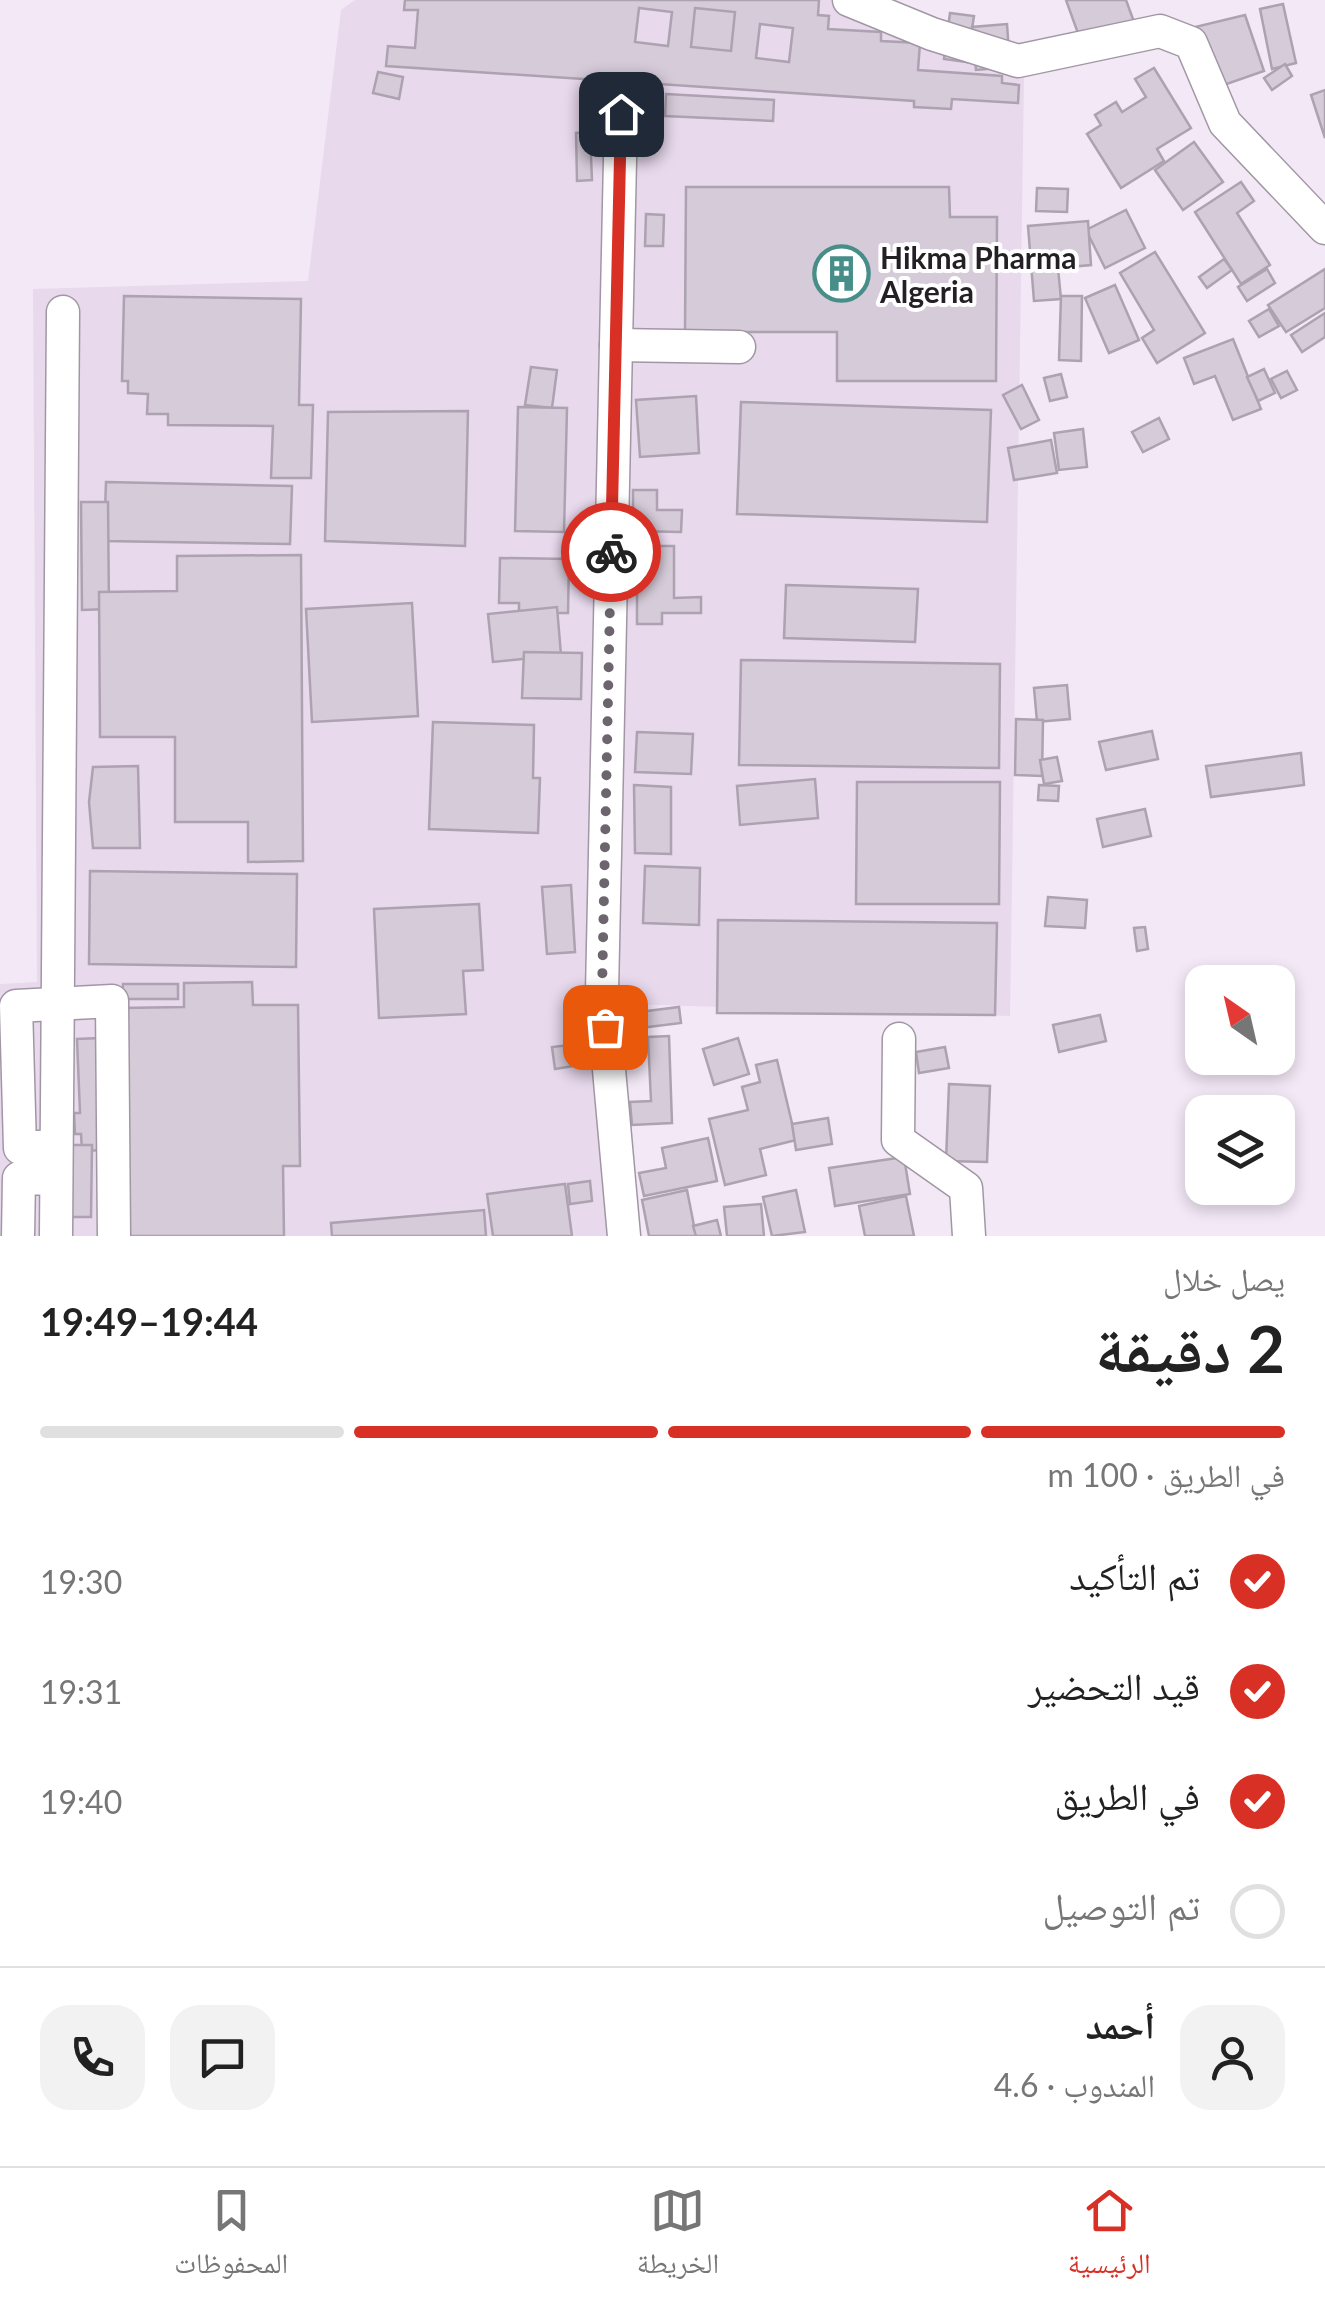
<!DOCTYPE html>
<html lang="ar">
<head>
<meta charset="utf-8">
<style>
  body { margin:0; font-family:Lato,"Noto Naskh Arabic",sans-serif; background:#f2f2f2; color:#222; direction:rtl; height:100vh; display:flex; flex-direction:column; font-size:38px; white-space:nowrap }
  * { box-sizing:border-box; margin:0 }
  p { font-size:32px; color:#767676 }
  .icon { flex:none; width:55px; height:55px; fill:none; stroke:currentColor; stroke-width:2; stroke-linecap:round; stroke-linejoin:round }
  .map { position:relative; height:1236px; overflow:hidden; direction:ltr }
  .panel { display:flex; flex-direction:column; background:#fff; flex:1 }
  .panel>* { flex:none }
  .needle { width:65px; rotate:326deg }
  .buttons { position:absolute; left:1185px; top:965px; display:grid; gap:20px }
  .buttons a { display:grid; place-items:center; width:110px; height:110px; border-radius:20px; background:#fff; box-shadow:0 5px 15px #0003; font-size:50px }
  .pin { position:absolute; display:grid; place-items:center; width:85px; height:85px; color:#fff; margin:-42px; border-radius:20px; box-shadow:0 5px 15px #0006 }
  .courier { position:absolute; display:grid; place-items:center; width:100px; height:100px; margin:-50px; border:8px solid #d93025; border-radius:50%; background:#fff; color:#222; box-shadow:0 2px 12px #0007 }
  .overview em { font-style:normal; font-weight:700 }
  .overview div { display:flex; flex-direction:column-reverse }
  .overview { display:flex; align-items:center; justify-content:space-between; height:170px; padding:0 40px }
  h1 { font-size:65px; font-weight:700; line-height:75px }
  .bar { display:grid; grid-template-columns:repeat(4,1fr); gap:15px 10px; align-content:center; height:120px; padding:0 40px }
  .bar i { height:12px; border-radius:8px; background:#e0e0e0 }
  .bar .selected { background:#d93025 }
  .bar p { grid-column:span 4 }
  .line { display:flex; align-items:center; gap:25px; padding:0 40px; border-top:2px solid #e0e0e0 }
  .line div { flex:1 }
  .round { display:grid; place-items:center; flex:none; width:105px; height:105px; border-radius:30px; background:#f2f2f2 }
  ol { padding:0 40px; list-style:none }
  li { display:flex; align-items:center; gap:30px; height:110px }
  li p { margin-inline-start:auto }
  li .icon { padding:10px; border-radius:50%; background:#d93025; color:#fff; stroke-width:4 }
  li:last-child { color:#767676 }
  li i { width:55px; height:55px; border:5px solid #e0e0e0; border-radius:50% }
  .tab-bar { display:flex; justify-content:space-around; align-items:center; height:140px; border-top:2px solid #e0e0e0; background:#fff; font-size:28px; color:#767676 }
  .tab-bar a { display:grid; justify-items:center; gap:5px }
  .tab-bar .selected { color:#d93025 }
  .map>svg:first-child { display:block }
</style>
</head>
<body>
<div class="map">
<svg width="1325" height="1236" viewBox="0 0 1325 1236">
  <rect width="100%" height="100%" fill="#f3e8f6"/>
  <polygon fill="#e8d9ed" points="355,0 833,0 922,39 1024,76 1010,1016 592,1003 610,1236 0,1236 0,984 37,982 33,289 308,281 341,10"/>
  <g fill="#d6cbd9" stroke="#aca2b0" stroke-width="2.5" fill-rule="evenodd">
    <path d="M405,0H819L818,15L829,16L828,29L881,32V41L920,43L918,70L1002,76V83L1019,85L1018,103L952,99L951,109L914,107V101L386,66L388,46L415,48L418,10H404ZM639,8L672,12L668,46L635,42ZM760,24L793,28L789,62L756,58Z"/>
    <polygon points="1066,0 1126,0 1137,30 1084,50"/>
    <polygon points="1283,4 1296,63 1272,69 1260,9"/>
    <polygon points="695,8 735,12 731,51 691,47"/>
    <polygon points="950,13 974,16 967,62 944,59"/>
    <polygon points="1245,15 1264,71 1221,86 1195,27"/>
    <polygon points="1007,24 1010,67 976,70 972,27"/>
    <polygon points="1285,64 1292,76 1272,90 1264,78"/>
    <polygon points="1154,68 1191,128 1157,149 1164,161 1121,188 1087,134 1101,125 1095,115 1116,102 1122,112 1146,97 1135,79"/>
    <polygon points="378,72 403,77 399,99 373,93"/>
    <polygon points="1325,90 1325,138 1311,95"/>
    <polygon points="666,94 774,100 773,121 665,116"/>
    <polygon points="590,132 592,180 577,181 576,133"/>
    <polygon points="1194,142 1223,182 1183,210 1155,170"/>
    <polygon points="1241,182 1254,201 1237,213 1270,265 1241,284 1195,212"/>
    <polygon points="686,187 949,187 950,217 997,217 996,381 837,381 837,332 685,332"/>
    <polygon points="1037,188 1068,189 1067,212 1036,211"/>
    <polygon points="1126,210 1145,248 1105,268 1086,230"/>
    <polygon points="646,214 664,215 663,246 645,246"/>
    <polygon points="1088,221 1091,265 1058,268 1061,299 1034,301 1028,226"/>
    <polygon points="1155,252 1205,333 1157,363 1142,338 1154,330 1120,273"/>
    <polygon points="1224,259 1232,270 1207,288 1199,277"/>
    <polygon points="1267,269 1275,283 1247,301 1238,287"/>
    <polygon points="1325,269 1325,308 1286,332 1268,305"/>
    <polygon points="1115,285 1139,340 1109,353 1085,298"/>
    <polygon points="124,296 301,299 299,405 313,405 311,478 271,478 273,426 168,425 168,414 147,414 148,394 128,393 128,381 122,381"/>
    <polygon points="1061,296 1082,296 1081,361 1059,360"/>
    <polygon points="1269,309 1279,326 1259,337 1249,321"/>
    <polygon points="1325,313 1325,337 1302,352 1291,335"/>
    <polygon points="1233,339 1261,409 1233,420 1215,376 1194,384 1184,358"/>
    <polygon points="531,367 557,370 552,408 525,405"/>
    <polygon points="1264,369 1275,393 1258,401 1247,377"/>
    <polygon points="1287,371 1297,390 1281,398 1271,379"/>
    <polygon points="1061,374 1067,397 1050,401 1044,378"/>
    <polygon points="1022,385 1039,420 1021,429 1003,395"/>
    <polygon points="696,396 699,453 640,457 636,400"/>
    <polygon points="741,402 991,410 987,522 737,514"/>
    <polygon points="518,407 567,408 564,532 515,531"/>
    <polygon points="468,411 465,546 325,541 328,412"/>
    <polygon points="1159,418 1169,439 1143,452 1132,432"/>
    <polygon points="1083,429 1087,467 1059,470 1054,433"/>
    <polygon points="1051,440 1057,473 1014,480 1008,448"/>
    <polygon points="106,482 292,486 290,544 104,541"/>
    <polygon points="633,490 657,490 657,510 682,510 681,532 633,531"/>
    <polygon points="81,502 108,502 109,609 82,610"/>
    <polygon points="637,546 674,546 674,598 701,597 701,613 662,613 662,624 637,624"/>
    <polygon points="301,555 303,861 248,862 248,822 175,822 175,737 100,737 99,592 177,591 177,556"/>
    <polygon points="500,558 569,559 568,613 519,613 519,603 499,603"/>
    <polygon points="786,585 918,589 915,642 784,638"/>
    <polygon points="412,603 418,716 312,722 306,609"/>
    <polygon points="557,607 561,655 493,662 488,614"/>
    <polygon points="524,652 582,653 581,699 522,698"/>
    <polygon points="741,660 1000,664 999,768 739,765"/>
    <polygon points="1067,685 1070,719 1037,722 1034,688"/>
    <polygon points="1016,719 1043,720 1042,776 1015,775"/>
    <polygon points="433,722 534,725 533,778 540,778 538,833 429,829"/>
    <polygon points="1152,731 1158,759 1106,770 1099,742"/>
    <polygon points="637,732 693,734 691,774 635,772"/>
    <polygon points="1301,753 1304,785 1211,797 1206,766"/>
    <polygon points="1057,757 1062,781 1044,784 1040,760"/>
    <polygon points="138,766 140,848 93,848 89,802 93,767"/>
    <polygon points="815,779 818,818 740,825 737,786"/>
    <polygon points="857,782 1000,782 999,904 856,904"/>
    <polygon points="634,785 671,787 671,854 635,853"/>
    <polygon points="1039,785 1059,786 1058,801 1038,800"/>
    <polygon points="1145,809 1151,836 1103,847 1097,819"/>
    <polygon points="645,866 700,868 699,925 643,923"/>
    <polygon points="90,871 297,874 296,967 89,964"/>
    <polygon points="571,885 575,952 547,954 542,887"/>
    <polygon points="1048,897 1087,900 1085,928 1045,926"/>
    <polygon points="479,904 483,970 463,971 466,1014 379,1018 374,909"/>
    <polygon points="718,920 997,923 995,1015 717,1013"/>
    <polygon points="1145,927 1148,949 1137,951 1134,928"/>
    <polygon points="252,982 253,1005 298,1005 300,1166 283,1166 284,1236 124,1236 122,1008 184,1007 184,983"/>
    <polygon points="123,984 178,984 178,999 122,999"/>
    <polygon points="679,1007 681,1023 624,1030 623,1014"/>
    <polygon points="1100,1015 1106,1041 1059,1052 1053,1025"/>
    <polygon points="669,1036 672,1123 632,1125 630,1102 651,1101 648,1037"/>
    <polygon points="100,1038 104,1150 82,1151 81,1134 75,1134 74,1113 80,1113 77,1039"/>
    <polygon points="738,1038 749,1074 714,1085 703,1049"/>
    <polygon points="570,1045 573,1066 555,1069 552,1047"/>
    <polygon points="945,1047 949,1068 919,1073 916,1052"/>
    <polygon points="777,1060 796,1140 760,1149 766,1175 725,1185 709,1119 748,1110 742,1087 760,1082 756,1065"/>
    <polygon points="949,1084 990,1086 987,1162 946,1161"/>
    <polygon points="828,1118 832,1144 796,1150 792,1124"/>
    <polygon points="708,1138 717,1181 644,1196 639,1173 666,1168 662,1148"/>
    <polygon points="69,1145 92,1145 91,1217 68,1217"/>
    <polygon points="904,1157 910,1194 835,1206 829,1168"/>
    <polygon points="590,1181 592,1201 570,1204 568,1184"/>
    <polygon points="565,1184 572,1236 493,1236 487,1194"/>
    <polygon points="687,1190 696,1236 649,1236 642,1200"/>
    <polygon points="796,1190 805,1232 772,1236 763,1197"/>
    <polygon points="906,1196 914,1236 865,1236 859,1206"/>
    <polygon points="761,1204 764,1236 727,1236 724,1207"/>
    <polygon points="484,1210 486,1236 332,1236 331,1223"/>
    <polygon points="717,1220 721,1236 696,1236 693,1226"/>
  </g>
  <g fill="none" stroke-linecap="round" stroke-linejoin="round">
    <defs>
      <g id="minor">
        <polyline points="849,0 932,34 1018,61 1160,31 1191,43 1225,123 1325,228"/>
        <polyline points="621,113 602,992 624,1236"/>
        <polyline points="616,345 739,347"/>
        <polyline points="899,1039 898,1140 966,1188 969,1236"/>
        <polyline points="56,1146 20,1148 16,1006 112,1001 114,1236"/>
        <polyline points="18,1236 19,1178 56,1179"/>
        <polyline points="56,1236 63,312"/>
      </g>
    </defs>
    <use href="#minor" stroke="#a197a4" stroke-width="35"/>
    <use href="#minor" stroke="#fff" stroke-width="32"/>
  </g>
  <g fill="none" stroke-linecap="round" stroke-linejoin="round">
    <polyline stroke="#6c656e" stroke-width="10" stroke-dasharray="0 18" points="605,1027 602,992 611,552"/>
    <polyline stroke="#d93025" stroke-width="12" points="611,552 621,114"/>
  </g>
  <defs>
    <symbol id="building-ring" viewBox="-11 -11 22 22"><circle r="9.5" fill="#fff" stroke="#478e89" stroke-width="1.5"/><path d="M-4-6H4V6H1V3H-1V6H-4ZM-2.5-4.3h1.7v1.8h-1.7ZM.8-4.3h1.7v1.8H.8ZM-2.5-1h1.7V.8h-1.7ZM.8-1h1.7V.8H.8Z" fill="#478e89"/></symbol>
  </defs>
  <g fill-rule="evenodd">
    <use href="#building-ring" x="810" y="242" width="63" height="63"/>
  </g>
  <g text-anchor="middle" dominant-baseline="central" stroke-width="8" stroke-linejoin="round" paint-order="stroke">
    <g font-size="30" font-weight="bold" fill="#231f25" stroke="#fff" text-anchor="start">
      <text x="880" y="257">Hikma Pharma<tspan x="880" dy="34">Algeria</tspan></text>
    </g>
  </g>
</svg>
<div class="buttons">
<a><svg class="needle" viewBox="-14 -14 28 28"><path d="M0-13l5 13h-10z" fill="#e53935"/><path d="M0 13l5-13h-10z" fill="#767676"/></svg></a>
<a><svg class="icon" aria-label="layers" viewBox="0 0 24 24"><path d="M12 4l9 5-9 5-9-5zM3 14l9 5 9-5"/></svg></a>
</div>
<div class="pin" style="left:605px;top:1027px;background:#ea580c"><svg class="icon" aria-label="bag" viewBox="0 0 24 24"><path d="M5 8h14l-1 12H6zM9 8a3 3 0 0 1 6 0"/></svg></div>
<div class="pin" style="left:621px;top:114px;background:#1f2937"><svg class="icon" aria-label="home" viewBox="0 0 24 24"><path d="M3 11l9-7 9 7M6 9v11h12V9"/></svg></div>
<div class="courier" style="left:611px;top:552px"><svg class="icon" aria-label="bike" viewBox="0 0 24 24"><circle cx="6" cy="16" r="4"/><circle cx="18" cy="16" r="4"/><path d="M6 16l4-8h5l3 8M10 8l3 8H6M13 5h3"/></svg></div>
</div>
<section class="panel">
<div class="overview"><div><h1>2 دقيقة</h1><p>يصل خلال</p></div><em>19:44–19:49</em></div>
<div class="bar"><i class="selected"></i><i class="selected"></i><i class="selected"></i><i></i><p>في الطريق · 100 m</p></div>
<ol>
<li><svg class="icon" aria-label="check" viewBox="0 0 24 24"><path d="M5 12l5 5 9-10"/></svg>تم التأكيد<p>19:30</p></li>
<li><svg class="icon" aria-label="check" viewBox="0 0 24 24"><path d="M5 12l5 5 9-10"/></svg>قيد التحضير<p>19:31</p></li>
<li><svg class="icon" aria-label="check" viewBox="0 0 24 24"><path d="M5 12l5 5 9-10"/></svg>في الطريق<p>19:40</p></li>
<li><i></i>تم التوصيل</li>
</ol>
<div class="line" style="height:180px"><a class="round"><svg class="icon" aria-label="person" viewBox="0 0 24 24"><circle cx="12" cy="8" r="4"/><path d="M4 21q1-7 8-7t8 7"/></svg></a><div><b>أحمد</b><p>المندوب · 4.6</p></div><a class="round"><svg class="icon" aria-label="chat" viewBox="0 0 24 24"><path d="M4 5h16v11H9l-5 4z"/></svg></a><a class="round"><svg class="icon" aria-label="phone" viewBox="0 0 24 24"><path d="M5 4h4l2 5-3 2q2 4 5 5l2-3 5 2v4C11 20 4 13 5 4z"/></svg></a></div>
</section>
<nav class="tab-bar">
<a class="selected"><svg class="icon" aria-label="home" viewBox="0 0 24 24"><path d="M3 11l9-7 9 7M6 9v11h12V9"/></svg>الرئيسية</a>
<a><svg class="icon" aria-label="map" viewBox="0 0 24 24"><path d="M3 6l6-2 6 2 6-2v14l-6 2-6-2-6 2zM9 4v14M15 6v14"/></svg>الخريطة</a>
<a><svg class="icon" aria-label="saved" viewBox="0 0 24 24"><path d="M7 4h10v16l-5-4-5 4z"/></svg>المحفوظات</a>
</nav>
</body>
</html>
